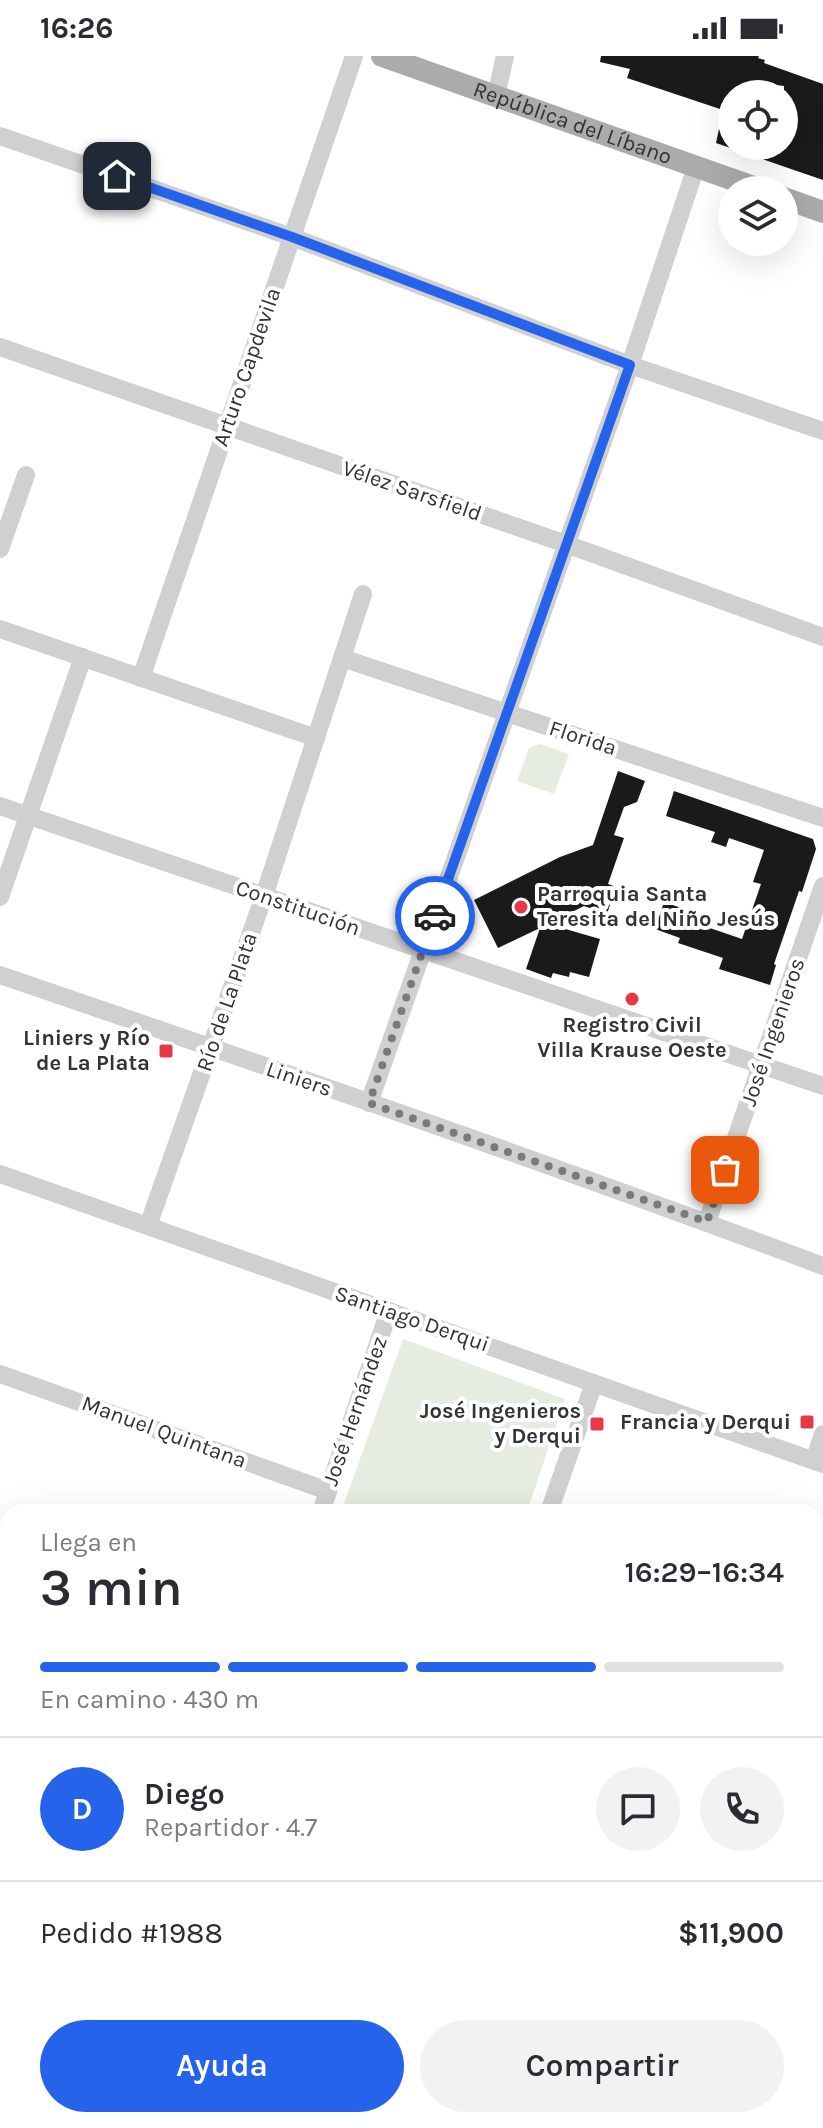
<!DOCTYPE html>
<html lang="es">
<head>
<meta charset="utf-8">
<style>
  body { margin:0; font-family:Karla,sans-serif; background:#f2f2f3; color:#2b2b33; height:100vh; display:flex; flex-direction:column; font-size:30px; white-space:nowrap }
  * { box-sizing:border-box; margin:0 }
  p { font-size:26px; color:#7c7c81 }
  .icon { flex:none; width:44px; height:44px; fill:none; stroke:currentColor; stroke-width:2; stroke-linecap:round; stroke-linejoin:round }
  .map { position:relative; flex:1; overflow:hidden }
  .details { position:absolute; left:0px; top:1448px; width:824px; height:624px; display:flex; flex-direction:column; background:#fff; border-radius:24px 24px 0 0; box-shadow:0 8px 32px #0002 }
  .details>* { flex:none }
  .fabs { position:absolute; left:718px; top:24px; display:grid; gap:16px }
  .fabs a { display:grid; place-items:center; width:80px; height:80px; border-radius:50%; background:#fff; box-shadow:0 8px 32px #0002; font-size:40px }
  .pin { position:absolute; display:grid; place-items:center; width:68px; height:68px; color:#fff; margin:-34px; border-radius:16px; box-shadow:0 4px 12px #0006 }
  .courier { position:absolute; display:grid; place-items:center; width:80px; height:80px; margin:-40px; border:6px solid #2563eb; border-radius:50%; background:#fff; color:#222; box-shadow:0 2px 10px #0007 }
  .headline em { font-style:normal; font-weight:600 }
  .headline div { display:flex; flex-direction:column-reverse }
  .headline { display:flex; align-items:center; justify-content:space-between; height:136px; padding:0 40px }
  h1 { font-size:52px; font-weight:600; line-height:60px }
  .bar { display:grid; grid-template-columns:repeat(4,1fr); gap:12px 8px; align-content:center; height:96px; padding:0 40px }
  .bar i { height:10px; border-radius:6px; background:#e1e1e2 }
  .bar .active { background:#2563eb }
  .bar p { grid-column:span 4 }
  .line { display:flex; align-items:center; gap:20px; padding:0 40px; border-top:2px solid #e1e1e2 }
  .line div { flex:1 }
  .round { display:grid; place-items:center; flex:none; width:84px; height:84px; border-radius:42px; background:#f2f2f3 }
  .action { display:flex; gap:16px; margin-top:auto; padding:16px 40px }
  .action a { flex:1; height:92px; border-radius:48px; background:#2563eb; color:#fff; font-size:32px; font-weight:600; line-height:92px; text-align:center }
  .action a+a { background:#f2f2f3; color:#2b2b33 }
  .status { display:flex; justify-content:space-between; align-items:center; height:56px; padding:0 40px; background:#fff; direction:ltr }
  .status svg { height:22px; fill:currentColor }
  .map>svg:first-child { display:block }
</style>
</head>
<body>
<div class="status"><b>16:26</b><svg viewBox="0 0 49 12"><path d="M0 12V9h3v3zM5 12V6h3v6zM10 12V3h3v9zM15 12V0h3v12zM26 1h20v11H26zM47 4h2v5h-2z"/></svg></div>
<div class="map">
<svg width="823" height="2072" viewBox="0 0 823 2072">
  <rect width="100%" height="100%" fill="#fff"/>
  <g fill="#e6ecdf">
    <polygon points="539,688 569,698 554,738 517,725 529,692"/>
    <polygon points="403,1283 565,1343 527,1456 341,1456"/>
    <polygon points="0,1553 8,1556 8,1615 0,1619"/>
    <polygon points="8,1705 8,1793 0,1793 0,1728"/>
    <polygon points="8,1854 8,1949 0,1961 0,1855"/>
    <polygon points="0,1981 8,1995 8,2064 285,2064 297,2069 299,2072 0,2072"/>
    <polygon points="662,2064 716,2064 710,2072 659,2072"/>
  </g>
  <g fill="#1a1a1a" fill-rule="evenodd">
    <path d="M601,0H759L758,2L765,4L764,7L823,28V124L716,87L723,54L627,22L630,13L600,6ZM755,26L784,30V90H732V38H753Z"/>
    <polygon points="618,715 645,725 637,746 624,751 614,779 624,782 608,828 616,831 607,858 584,850 548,868 600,883 589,921 570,916 569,921 553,917 551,922 526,913 540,872 498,892 474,844 560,801 593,789"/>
    <polygon points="674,735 813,783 816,793 802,836 799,835 774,908 776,909 770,929 719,913 723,902 678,887 680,882 655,873 664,846 690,855 688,860 702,865 701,869 742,883 761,828 753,826 764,794 729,782 726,791 711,786 715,776 666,760"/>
  </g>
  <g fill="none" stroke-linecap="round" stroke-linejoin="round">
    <g stroke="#cdcdcd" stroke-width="3" stroke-dasharray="4 4" stroke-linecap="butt">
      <polyline points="0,2035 8,2038"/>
      <polyline points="68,2064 71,2072"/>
      <polyline points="165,2064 170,2072"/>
    </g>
    <g stroke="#d0d0d0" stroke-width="18">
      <polyline points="496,40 505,0"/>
      <polyline points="0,80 292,181 630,309 823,375"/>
      <polyline points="0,291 566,488 823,581"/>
      <polyline points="0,493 26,419"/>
      <polyline points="0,573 316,682"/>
      <polyline points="342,602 823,762"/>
      <polyline points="141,622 354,0"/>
      <polyline points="0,750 823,1030"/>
      <polyline points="0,841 83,601"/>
      <path d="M0,919C275,1013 551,1108 823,1210"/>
      <polyline points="369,1047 630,309 696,111"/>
      <polyline points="0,1118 823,1408"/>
      <polyline points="707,1166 823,830"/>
      <polyline points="148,1170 264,840 363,538"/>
      <polyline points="0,1318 328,1435"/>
      <polyline points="814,1405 823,1378"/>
      <polyline points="321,1456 389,1255"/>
      <polyline points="549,1456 594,1327"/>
      <polyline points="0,1532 8,1535"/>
      <polyline points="816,1609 823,1612"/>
      <polyline points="0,1631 8,1629"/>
      <polyline points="816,1822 823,1824"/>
      <polyline points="817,1909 823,1915"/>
      <polyline points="352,2064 373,2072"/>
      <polyline points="329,2072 332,2064"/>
    </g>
    <g stroke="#ababab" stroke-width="22">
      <path id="s1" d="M382,0L762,134"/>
      <polyline points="784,142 823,156"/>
    </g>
  </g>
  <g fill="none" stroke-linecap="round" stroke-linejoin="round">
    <polyline stroke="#7a7a7a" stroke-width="8" stroke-dasharray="0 14.4" points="435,860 369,1047 707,1166 725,1114"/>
    <polyline stroke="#2563eb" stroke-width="10" points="117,120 292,181 630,309 435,860"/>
  </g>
  <g fill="#e63946" stroke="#fff" stroke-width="3">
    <circle cx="521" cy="851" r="8"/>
    <circle cx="632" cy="943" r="8"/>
    <rect x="158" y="987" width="16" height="16" rx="4"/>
    <rect x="799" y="1358" width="16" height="16" rx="4"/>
    <rect x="589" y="1360" width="16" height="16" rx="4"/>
  </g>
  <g text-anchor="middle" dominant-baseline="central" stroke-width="8" stroke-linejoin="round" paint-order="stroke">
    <g font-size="22" fill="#333" stroke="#fff">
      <text stroke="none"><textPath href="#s1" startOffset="202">República del Líbano</textPath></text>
      <text transform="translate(247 311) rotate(-71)">Arturo Capdevila</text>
      <text transform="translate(412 435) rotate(19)">Vélez Sarsfield</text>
      <text transform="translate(583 682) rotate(18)">Florida</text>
      <text transform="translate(298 852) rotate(19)">Constitución</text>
      <text transform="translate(227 946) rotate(-71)">Río de La Plata</text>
      <text transform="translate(773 976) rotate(-71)">José Ingenieros</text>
      <text transform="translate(299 1023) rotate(19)">Liniers</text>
      <text transform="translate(412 1263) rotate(19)">Santiago Derqui</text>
      <text transform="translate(355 1355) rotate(-71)">José Hernández</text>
      <text transform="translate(164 1376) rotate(20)">Manuel Quintana</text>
    </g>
    <g font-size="22" font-weight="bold" fill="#333" stroke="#fff" text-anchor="end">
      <text x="537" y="838" text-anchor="start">Parroquia Santa<tspan x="537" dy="25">Teresita del Niño Jesús</tspan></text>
      <text x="632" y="969" text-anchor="middle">Registro Civil<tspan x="632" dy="25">Villa Krause Oeste</tspan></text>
      <text x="150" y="982">Liniers y Río<tspan x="150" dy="25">de La Plata</tspan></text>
      <text x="581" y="1355">José Ingenieros<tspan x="581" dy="25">y Derqui</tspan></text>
      <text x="791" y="1366">Francia y Derqui</text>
    </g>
  </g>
</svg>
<div class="fabs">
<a><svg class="icon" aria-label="locate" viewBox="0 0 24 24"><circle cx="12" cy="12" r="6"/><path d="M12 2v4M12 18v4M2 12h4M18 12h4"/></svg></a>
<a><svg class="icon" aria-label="layers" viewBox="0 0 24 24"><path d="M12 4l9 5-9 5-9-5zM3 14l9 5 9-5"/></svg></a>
</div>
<div class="pin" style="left:725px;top:1114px;background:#ea580c"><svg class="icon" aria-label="bag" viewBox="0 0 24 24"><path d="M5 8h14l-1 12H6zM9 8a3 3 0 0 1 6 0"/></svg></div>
<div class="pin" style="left:117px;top:120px;background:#1f2937"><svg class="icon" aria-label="home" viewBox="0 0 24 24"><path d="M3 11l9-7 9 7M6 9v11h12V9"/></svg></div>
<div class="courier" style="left:435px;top:860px"><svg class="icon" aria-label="car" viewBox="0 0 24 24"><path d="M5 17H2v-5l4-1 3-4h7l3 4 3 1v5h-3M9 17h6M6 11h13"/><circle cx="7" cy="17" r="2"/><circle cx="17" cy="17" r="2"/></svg></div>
<section class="details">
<div class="headline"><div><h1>3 min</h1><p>Llega en</p></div><em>16:29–16:34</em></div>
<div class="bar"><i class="active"></i><i class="active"></i><i class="active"></i><i></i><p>En camino · 430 m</p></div>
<div class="line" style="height:144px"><b class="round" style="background:#2563eb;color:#fff">D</b><div><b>Diego</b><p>Repartidor · 4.7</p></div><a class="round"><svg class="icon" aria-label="chat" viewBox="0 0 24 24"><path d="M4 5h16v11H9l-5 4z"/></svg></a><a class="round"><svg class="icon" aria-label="phone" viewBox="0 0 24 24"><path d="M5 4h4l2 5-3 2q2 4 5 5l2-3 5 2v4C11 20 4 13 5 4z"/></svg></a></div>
<div class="line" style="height:104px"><div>Pedido #1988</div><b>$11,900</b></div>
<div class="action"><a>Ayuda</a><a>Compartir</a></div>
</section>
</div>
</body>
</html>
